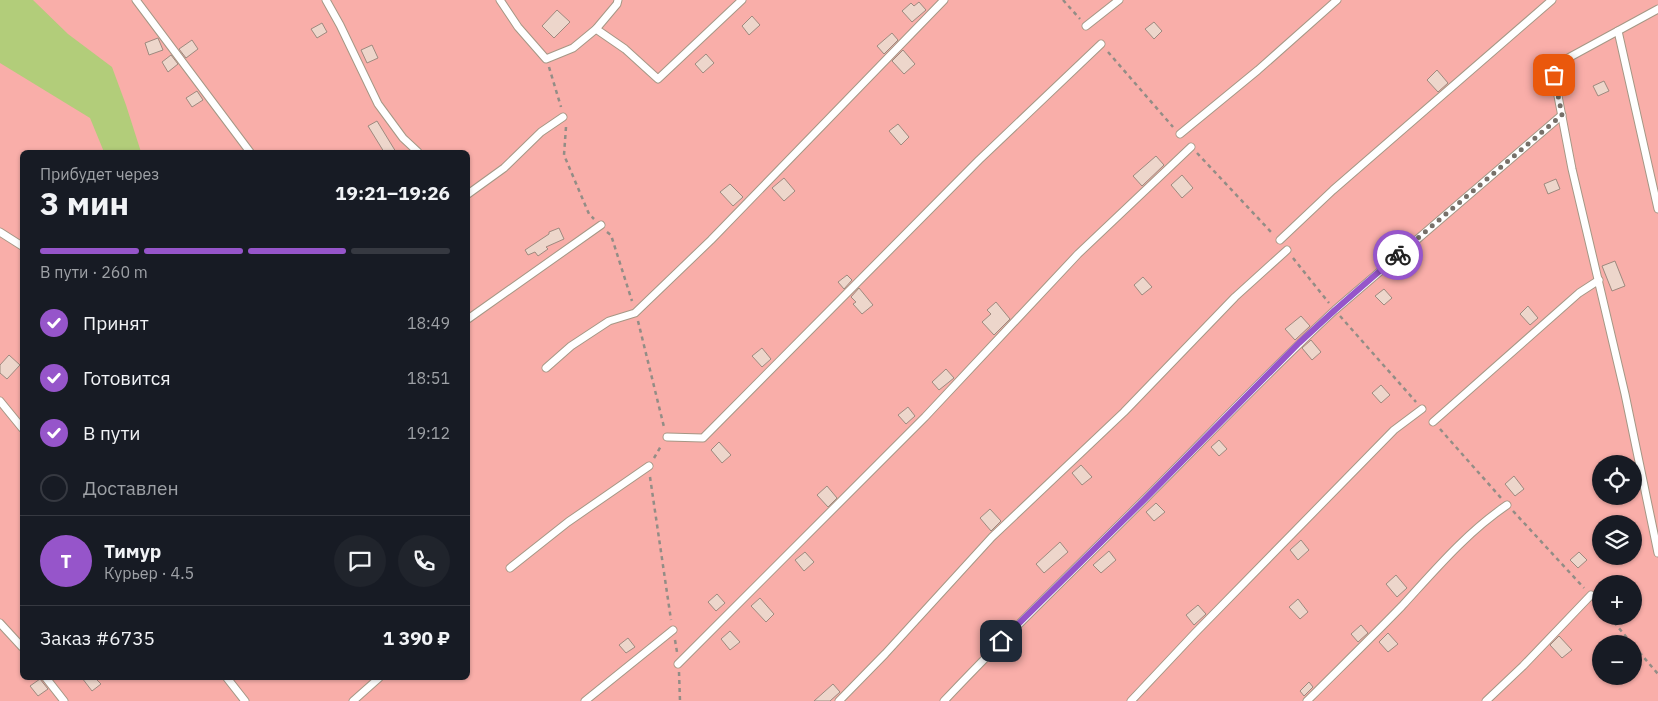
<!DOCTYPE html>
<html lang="ru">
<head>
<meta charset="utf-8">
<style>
  body { margin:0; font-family:"IBM Plex Sans",sans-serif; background:#20242c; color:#f1f3f6; height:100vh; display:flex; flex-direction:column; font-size:19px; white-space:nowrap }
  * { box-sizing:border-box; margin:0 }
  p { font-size:16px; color:#9ea1a6 }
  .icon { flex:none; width:28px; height:28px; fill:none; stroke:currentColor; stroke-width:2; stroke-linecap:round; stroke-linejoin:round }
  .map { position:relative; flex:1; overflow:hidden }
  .side { position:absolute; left:20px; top:150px; width:450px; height:530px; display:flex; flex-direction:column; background:#171b24; border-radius:8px; box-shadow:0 1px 4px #0004 }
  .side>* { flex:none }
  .buttons { position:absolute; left:1592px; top:455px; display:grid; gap:10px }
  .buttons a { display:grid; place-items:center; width:50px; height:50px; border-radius:50%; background:#171b24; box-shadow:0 1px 4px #0004; font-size:25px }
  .pin { position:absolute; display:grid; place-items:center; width:42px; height:42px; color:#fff; margin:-21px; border-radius:10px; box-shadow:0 2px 8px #0006 }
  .courier { position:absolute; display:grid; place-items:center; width:50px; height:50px; margin:-25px; border:4px solid #9655ca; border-radius:50%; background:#fff; color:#222; box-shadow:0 1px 6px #0007 }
  .headline em { font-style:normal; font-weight:700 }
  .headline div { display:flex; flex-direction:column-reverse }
  .headline { display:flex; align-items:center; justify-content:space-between; height:85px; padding:0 20px }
  h1 { font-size:32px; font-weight:700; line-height:38px }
  .bar { display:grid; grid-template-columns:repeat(4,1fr); gap:8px 5px; align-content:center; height:60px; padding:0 20px }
  .bar i { height:6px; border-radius:4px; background:#363941 }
  .bar .active { background:#9655ca }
  .bar p { grid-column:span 4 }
  .line { display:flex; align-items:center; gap:12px; padding:0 20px; border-top:1px solid #363941 }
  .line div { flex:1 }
  .round { display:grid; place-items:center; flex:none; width:52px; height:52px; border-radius:26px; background:#20242c }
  ol { padding:0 20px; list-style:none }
  li { display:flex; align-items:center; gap:15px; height:55px }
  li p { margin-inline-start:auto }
  li .icon { padding:5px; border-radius:50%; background:#9655ca; color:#fff; stroke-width:4 }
  li:last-child { color:#9ea1a6 }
  li i { width:28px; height:28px; border:2px solid #363941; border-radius:50% }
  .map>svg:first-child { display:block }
</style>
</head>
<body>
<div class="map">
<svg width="1658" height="701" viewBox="0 0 1658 701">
  <rect width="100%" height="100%" fill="#fdf7f0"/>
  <path fill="#f9aea9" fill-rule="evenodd" d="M0,0H1658V701H0ZM22,152H468V678H22ZM1601,464H1634V496H1601ZM1601,524H1634V556H1601ZM1601,584H1634V616H1601ZM1601,644H1634V676H1601Z"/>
  <polygon fill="#b2cd7a" points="0,0 33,0 68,34 112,67 126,105 141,152 104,152 90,118 0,63"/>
  <g fill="#edd6cb" stroke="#9e897e">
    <polygon points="919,2 926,10 912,22 902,11 911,3 914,6"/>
    <polygon points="557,10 570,22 554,38 542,26"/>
    <polygon points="752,16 760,25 749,35 742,26"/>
    <polygon points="1154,22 1162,31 1154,39 1145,29"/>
    <polygon points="322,23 327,32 317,38 311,29"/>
    <polygon points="892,33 898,40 884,54 877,46"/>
    <polygon points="158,38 163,50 149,55 145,43"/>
    <polygon points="192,40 198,49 186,58 179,49"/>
    <polygon points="372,45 378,58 367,63 361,50"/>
    <polygon points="903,50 915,64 904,74 892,61"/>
    <polygon points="706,54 714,63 703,73 695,64"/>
    <polygon points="171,55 178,64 168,72 162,62"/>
    <polygon points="1437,70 1448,83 1438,92 1427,80"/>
    <polygon points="1604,81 1609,91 1598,96 1593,86"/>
    <polygon points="197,91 203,100 192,107 186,98"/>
    <polygon points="377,121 396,152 384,152 368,126"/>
    <polygon points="898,124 909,137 901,145 889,131"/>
    <polygon points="1156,156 1164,165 1142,186 1133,176"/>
    <polygon points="1182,175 1193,188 1182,198 1171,185"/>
    <polygon points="784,178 795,191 784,201 772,188"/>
    <polygon points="1556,179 1560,189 1548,194 1544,184"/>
    <polygon points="730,184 743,197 733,206 720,192"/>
    <polygon points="559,228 564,239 546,247 548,249 538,256 535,252 528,255 525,250 549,234 549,232"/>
    <polygon points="1615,261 1625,286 1612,291 1602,266"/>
    <polygon points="847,275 852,280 844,289 838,282"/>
    <polygon points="1143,277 1152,287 1142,295 1134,285"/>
    <polygon points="859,288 873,305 862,314 853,304 856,302 851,297"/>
    <polygon points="1384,289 1392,298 1384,305 1375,296"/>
    <polygon points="996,302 1010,319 994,335 982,322 991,314 987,310"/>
    <polygon points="1528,306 1538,318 1530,325 1520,314"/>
    <polygon points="1301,316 1310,326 1295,340 1285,329"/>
    <polygon points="1311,340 1321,352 1312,360 1302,348"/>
    <polygon points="762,348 771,359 762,367 752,356"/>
    <polygon points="9,355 20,365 7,379 0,373 0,365"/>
    <polygon points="946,369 954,378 939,390 932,382"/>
    <polygon points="1381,385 1390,395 1381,403 1372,393"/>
    <polygon points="908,407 915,416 906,424 898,415"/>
    <polygon points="1219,440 1227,449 1219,456 1211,447"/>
    <polygon points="719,442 731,455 722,463 711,450"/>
    <polygon points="1081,465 1092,477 1082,485 1072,473"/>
    <polygon points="1514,476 1524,489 1515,496 1505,484"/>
    <polygon points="827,486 837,498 828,507 817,495"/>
    <polygon points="1156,503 1165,512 1154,521 1146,512"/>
    <polygon points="990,509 1001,521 991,531 980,518"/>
    <polygon points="1301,540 1309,550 1298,560 1290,550"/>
    <polygon points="1060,542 1068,552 1044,573 1036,564"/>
    <polygon points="1109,551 1116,560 1101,573 1093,565"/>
    <polygon points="805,552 814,562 804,571 795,560"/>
    <polygon points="1579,552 1587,560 1578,568 1570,560"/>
    <polygon points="1396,575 1407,588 1397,597 1386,584"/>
    <polygon points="717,594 725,603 716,611 708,602"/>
    <polygon points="760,598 774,614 766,622 751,606"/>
    <polygon points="1298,599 1308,612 1300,619 1289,607"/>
    <polygon points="1198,605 1206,614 1194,625 1186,615"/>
    <polygon points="1361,625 1368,633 1358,642 1351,634"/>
    <polygon points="730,631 740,642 730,650 721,639"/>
    <polygon points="1388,633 1398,644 1388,652 1379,642"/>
    <polygon points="1559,636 1572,650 1562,658 1550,645"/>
    <polygon points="628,638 635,647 626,653 619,645"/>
    <polygon points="82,678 95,678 101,684 92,691"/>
    <polygon points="40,679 48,689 38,696 30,686"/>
    <polygon points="1309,682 1313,687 1304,696 1300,691"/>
    <polygon points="833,684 840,692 830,701 814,701"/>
  </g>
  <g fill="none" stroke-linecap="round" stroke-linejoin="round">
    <defs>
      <g id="service">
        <polyline points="136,0 250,152"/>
        <polyline points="326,0 340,25 378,104 403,138 418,152"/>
        <polyline points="500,0 518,27 546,59 573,48 596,29 617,4 618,0"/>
        <polyline points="1658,9 1559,63 1554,75 1572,169 1625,394 1658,553"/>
        <polyline points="1086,26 1119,0"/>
        <polyline points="596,29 625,49 658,79 742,0"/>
        <polyline points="1618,31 1658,209"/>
        <polyline points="1180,134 1258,70 1337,0"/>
        <polyline points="468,194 504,168 541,132 563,117"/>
        <polyline points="0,232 22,246"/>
        <polyline points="1280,240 1333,190 1552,0"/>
        <polyline points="468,319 601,225"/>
        <polyline points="546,368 571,346 609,321 635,313 711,240 944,0"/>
        <polyline points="0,401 22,428"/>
        <polyline points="1433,422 1579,293 1599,280"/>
        <polyline points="667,437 703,438 979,160 1101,44"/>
        <polyline points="510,568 568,522 649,466"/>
        <polyline points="0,623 22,647"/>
        <polyline points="678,664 925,417 1078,254 1191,147"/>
        <polyline points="46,678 64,701"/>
        <polyline points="227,678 245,701"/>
        <polyline points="353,701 379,678"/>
        <polyline points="585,701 673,630"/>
        <polyline points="839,701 885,654 992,537 1124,412 1235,297 1287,250"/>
        <path d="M944,701C1009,632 1077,567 1144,500C1208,436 1269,371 1335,310L1562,115"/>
        <polyline points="1131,701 1195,633 1394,430 1422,409"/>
        <path d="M1307,701C1339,669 1371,638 1402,606C1435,570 1466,533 1507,505"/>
        <polyline points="1486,701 1523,666 1591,595"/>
      </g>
    </defs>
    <use href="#service" stroke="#a59785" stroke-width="9"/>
    <g stroke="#938d86" stroke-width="2.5" stroke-dasharray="4 4" stroke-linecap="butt">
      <polyline points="1063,0 1080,19"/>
      <polyline points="1108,52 1173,127"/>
      <polyline points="549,67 561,107"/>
      <polyline points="566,127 564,155 589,214 594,219"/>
      <polyline points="1197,153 1272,233"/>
      <polyline points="607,232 611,235 632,301"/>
      <polyline points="1293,258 1329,303"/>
      <polyline points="1340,316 1416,402"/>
      <polyline points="638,321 664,427"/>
      <polyline points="1440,429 1501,498"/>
      <polyline points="654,458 661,446"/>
      <polyline points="650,477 671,620"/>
      <polyline points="1513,511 1584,588"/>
      <polyline points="1609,616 1632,644"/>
      <polyline points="675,640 677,652"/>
      <polyline points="1634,646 1658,674"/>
      <polyline points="679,672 680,701"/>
    </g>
    <use href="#service" stroke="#fff" stroke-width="7"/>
  </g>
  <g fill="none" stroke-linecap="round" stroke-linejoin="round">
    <polyline stroke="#767069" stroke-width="5" stroke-dasharray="0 9" points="1398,255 1562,115 1554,75"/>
    <polyline stroke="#9655ca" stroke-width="6" points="1001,641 1144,500 1299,343 1335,310 1398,255"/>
  </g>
</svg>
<div class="buttons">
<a><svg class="icon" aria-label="locate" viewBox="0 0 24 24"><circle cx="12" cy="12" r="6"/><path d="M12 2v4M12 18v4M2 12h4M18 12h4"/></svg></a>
<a><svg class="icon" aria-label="layers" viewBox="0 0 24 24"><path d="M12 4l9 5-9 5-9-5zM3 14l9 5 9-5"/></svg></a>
<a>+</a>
<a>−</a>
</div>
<div class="pin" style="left:1554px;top:75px;background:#ea580c"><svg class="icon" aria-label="bag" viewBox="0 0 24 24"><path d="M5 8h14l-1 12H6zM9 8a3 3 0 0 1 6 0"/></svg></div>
<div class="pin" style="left:1001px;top:641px;background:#1f2937"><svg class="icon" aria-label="home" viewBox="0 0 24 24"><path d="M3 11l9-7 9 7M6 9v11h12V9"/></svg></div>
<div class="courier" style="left:1398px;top:255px"><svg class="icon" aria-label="bike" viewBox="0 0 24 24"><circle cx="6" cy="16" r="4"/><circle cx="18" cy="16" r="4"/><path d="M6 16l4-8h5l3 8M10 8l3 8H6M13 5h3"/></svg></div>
<section class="side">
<div class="headline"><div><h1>3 мин</h1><p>Прибудет через</p></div><em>19:21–19:26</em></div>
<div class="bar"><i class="active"></i><i class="active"></i><i class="active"></i><i></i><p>В пути · 260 m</p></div>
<ol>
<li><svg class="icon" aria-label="check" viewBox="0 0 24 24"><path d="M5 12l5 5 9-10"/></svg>Принят<p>18:49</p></li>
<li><svg class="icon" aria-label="check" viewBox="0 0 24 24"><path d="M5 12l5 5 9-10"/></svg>Готовится<p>18:51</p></li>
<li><svg class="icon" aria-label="check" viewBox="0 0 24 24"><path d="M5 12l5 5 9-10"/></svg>В пути<p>19:12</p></li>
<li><i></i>Доставлен</li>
</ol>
<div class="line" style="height:90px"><b class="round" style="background:#9655ca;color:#fff">Т</b><div><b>Тимур</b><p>Курьер · 4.5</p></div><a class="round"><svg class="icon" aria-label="chat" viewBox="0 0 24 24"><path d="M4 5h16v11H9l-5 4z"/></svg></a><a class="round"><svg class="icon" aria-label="phone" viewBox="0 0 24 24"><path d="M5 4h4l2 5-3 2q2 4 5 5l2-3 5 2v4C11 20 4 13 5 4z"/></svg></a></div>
<div class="line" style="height:65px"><div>Заказ #6735</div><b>1 390 ₽</b></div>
</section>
</div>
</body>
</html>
